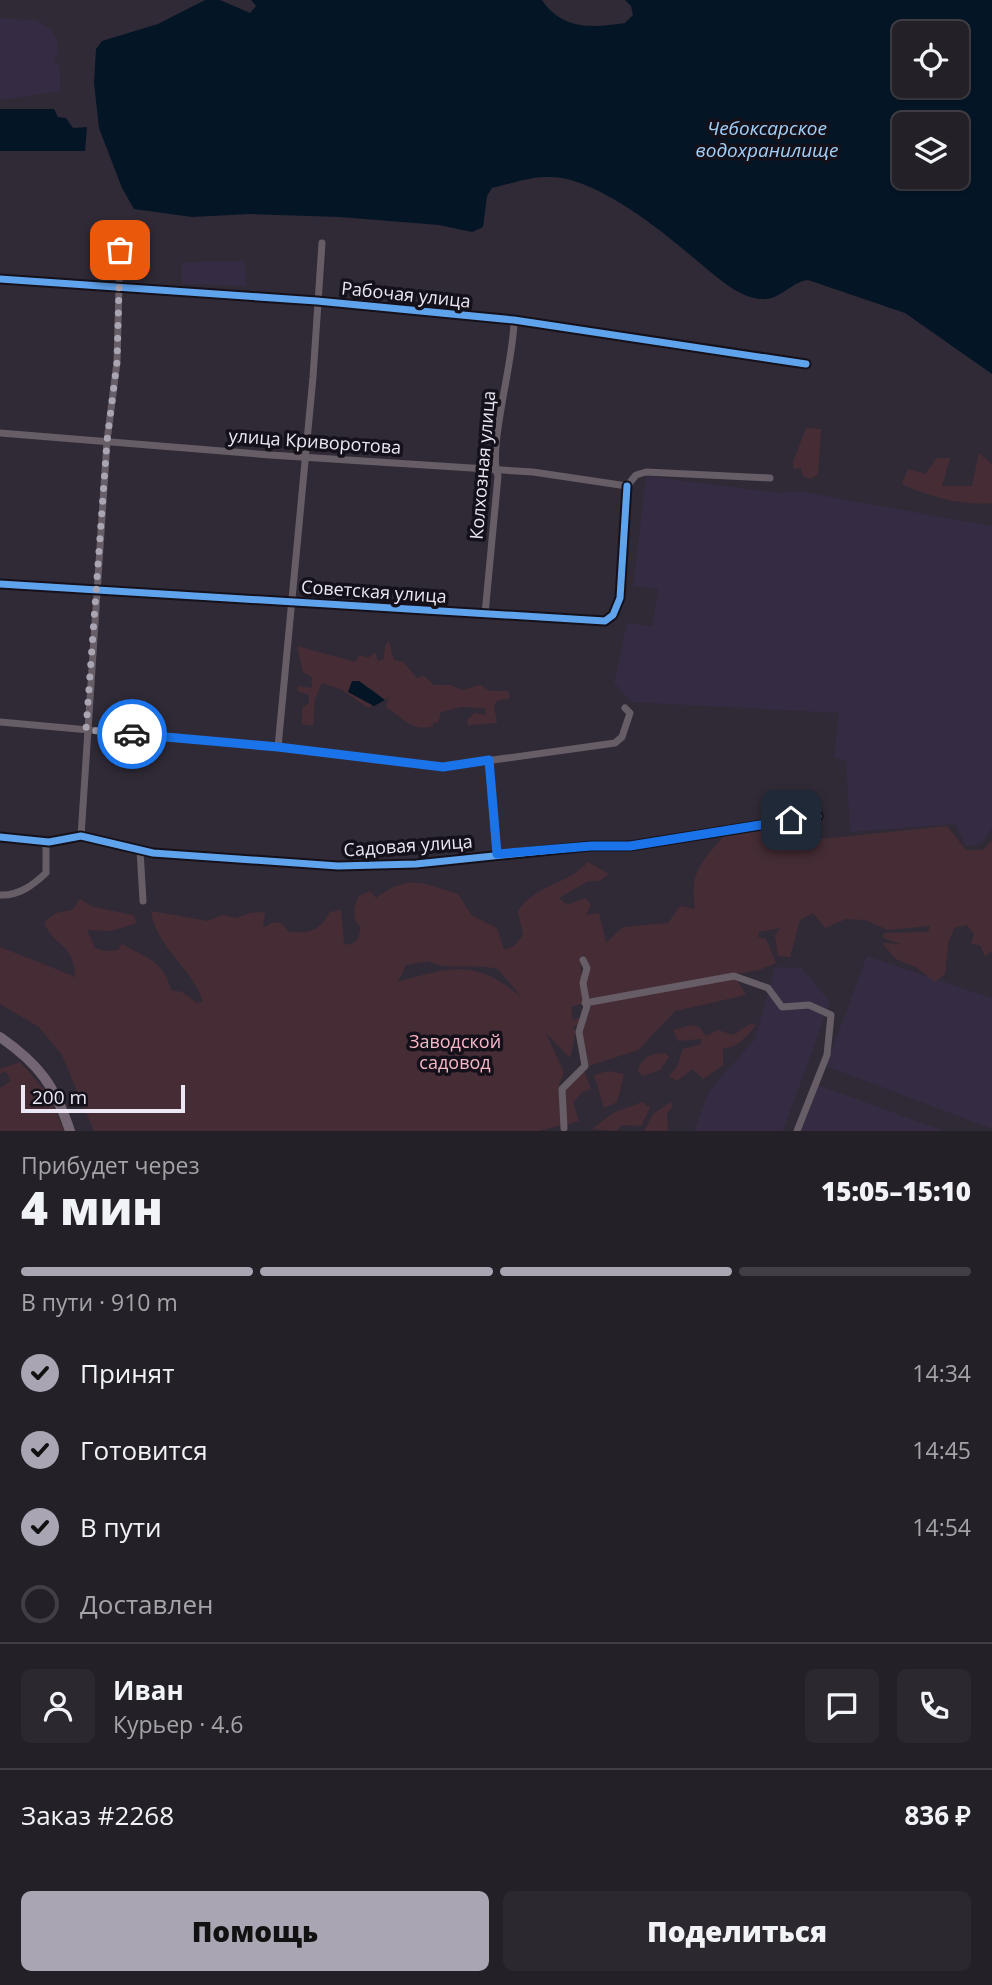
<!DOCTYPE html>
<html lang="ru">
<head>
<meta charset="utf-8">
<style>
  body { margin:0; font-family:"Open Sans",sans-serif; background:#2c2830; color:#f1f3f6; height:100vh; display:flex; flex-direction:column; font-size:26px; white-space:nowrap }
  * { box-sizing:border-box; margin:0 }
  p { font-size:23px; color:#a3a3a8 }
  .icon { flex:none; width:38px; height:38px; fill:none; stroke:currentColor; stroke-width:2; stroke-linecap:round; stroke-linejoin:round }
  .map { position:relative; height:1131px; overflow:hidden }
  .panel { display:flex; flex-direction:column; background:#242028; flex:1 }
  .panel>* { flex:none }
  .fabs { position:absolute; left:892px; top:21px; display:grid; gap:14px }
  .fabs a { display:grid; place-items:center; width:77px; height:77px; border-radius:10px; background:#242028; box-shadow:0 2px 5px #0004,0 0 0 2px #413e45; font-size:35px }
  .scale { position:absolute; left:21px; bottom:18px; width:164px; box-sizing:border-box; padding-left:7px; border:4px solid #ece7f4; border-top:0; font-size:19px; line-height:24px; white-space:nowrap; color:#ece7f4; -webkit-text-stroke:5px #15111a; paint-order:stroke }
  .pin { position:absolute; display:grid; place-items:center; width:60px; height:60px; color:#fff; margin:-30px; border-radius:14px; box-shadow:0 4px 10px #0006 }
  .courier { position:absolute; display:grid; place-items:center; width:70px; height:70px; margin:-35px; border:5px solid #1a73e8; border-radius:50%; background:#fff; color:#222; box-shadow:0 2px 9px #0007 }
  .overview em { font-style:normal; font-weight:800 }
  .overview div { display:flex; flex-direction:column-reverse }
  .overview { display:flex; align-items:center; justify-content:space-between; height:119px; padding:0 21px }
  h1 { font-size:46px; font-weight:800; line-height:52px }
  .bar { display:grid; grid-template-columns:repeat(4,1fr); gap:10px 7px; align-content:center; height:84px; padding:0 21px }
  .bar i { height:9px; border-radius:5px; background:#413e45 }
  .bar .on { background:#aaa5b2 }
  .bar p { grid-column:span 4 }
  .line { display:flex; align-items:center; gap:18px; padding:0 21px; border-top:2px solid #413e45 }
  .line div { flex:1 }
  .round { display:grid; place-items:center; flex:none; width:74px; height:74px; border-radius:10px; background:#2c2830 }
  ol { padding:0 21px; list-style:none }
  li { display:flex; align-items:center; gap:21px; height:77px }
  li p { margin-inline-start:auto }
  li .icon { padding:7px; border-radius:50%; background:#aaa5b2; color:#111; stroke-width:4 }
  li:last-child { color:#a3a3a8 }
  li i { width:38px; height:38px; border:4px solid #413e45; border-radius:50% }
  .button { display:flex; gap:14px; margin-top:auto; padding:14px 21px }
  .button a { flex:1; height:80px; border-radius:10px; background:#aaa5b2; color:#111; font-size:28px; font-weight:800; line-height:80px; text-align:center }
  .button a+a { background:#2c2830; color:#f1f3f6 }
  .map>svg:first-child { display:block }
</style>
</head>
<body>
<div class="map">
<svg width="992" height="1131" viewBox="0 0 992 1131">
  <rect width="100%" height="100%" fill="#302a36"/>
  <g fill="#352b42">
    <polygon points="0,18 36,20 51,29 57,41 59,54 54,55 55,62 59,63 61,91 0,100"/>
    <polygon points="213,261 245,261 246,286 182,284 182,263"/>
    <polygon points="646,476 780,493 798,491 992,526 992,828 982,843 966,847 955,824 850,832 846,761 834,757 839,713 631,702 614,683 627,623 652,626 658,589 633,586"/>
    <polygon points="867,956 992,998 992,1129 826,1066"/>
    <polygon points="775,967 802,968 830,1002 783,1131 694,1131 709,1091 755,1039"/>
    <polygon points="818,1085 944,1131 801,1131"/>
  </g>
  <g fill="#462d35" fill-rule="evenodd">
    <polygon points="806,428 821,429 818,474 811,479 803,476 801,468 794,469 793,462"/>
    <path d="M979,453L992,464V503C965,506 926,496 902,484L908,469L925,474L937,458H950L942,486H972Z"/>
    <path d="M389,641L394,660L403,662L417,678L424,676L434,685H450L462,690L480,685L490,691H508L510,698L497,701L494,706L497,723L468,725L467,720L475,713L486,715L485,708L461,707L441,712L438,723L433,722V726C413,733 400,716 386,707L389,696L385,700L370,688L348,692L372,705L368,708L342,690L322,683L315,699L313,726L302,724V709L309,702V695L297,691L298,686L312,688V677L303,672L297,646L355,662L360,655L368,658L375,652L378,661L384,659L385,645Z"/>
    <path d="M814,822L821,839L947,826L966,850H983L992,840V951L985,956L980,945L971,944L974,934L967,925L954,928L948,944L945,974L935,982L916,967L896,959L882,943L901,944L883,938L884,933L928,932L930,926L888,930L865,920L846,919L825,928L813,913L800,920L790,957L778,956L775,936L780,928L759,932L758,937L766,939L776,963L759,970L587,1000L585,977L589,968L584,954L580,958L583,1003L571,1007L573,1020L584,1017L580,1025L572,1027L576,1031L570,1058L546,1033L564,1073L559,1085L561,1125L538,1131H94L62,1055L39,1027L0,1004V947L73,976L75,979C75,941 54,949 44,922L56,913L72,910L80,899L93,907L133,915L137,923L111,931L87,930L95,948L104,951L118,950L122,944C145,958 164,960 171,990L182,992L197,1003L203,1002C192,967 157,949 151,911L208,921L222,915L236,918L250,913L265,912L263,928L274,922L282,924L289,932C310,934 319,931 330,912L341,910L344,943L350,945L358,939L361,927L355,921L354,908L359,896L370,891L376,898C410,873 421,883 458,894L471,915L497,928L504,950L514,946L523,935L518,911C536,884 568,885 588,862L609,874L599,881H588L559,898L567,905L585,898L591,905L586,915L599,913L606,943L623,927L668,923L680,906L695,909C689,869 703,862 727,832L764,831L776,840L784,837L781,824ZM429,961C443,971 478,963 498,969L522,998C477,959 452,966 398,982L406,965Z"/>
    <polygon points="735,977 746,995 675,1011 638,1050 589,1066 581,1036 592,1004"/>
    <path d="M750,1024L756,1025C747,1036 738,1047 723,1049V1065L703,1079L692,1069L677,1081L669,1076L678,1065L683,1049L701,1044V1039L678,1041L673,1030L691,1025L699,1027L706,1036L718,1030L733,1035Z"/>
    <path d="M665,1053L669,1057L660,1070L643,1076L638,1071C642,1056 651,1054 665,1053Z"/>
    <polygon points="20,1062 49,1095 64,1131 0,1131 0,1088 11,1081 6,1071 0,1074 0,1069"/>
    <polygon points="584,1071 591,1089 582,1092 573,1103 579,1121 566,1125 564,1090"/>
    <polygon points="608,1071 624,1074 617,1102 604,1108 594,1075"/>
    <polygon points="642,1102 650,1108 641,1126 623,1125 615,1131 592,1129 613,1113"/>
    <polygon points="671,1102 673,1106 667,1113 668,1131 644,1131 653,1114"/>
  </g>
  <g fill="#041526" fill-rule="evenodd">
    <path d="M205,0H220L250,13L256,6L251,0H542C562,30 592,28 625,23L633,15L631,6L625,0H992V374L905,313L808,280C790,282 781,301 760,299C738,297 717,277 701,264C666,234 597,177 550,177C531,176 510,184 492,188L487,196L483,227L472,232L439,225L340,217L250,214L192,217L134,209L122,188L99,128L94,83L96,49L102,41L158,24ZM905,33H957V86H905ZM905,124H957V177H905Z"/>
    <polygon points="0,109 54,109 58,117 66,118 73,128 87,127 85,151 0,151"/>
    <polygon points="352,681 359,681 385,700 374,706 348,692"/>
  </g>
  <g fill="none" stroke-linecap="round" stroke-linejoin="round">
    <g stroke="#665d66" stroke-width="7">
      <polyline points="0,279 317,301 514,320 806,364"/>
      <polyline points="0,433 270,455 533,472 627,486"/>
      <polyline points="627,486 636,475 646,472 770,478"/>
      <polyline points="0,584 605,621 613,615 620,598 627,486"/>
      <path d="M485,614L498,476C487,450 515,356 514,320"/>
      <polyline points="0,722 278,747 443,767 615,743 622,737 630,713 625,708"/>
      <polyline points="278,747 313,377 322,243"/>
      <polyline points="489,760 497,854"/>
      <polyline points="81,836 107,441 117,362 120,250"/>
      <polyline points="0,837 49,842 81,836 153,853 338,866 416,864 591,846 630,846 818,816"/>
      <polyline points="140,850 143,901"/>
      <path d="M0,895C19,896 33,885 46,873V842"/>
      <polyline points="585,1003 734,976 768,988 782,1007 809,1005 831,1015 827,1055 797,1131"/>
      <polyline points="564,1128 562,1089 585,1066 579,1032 587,1006 583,983 587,968 583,960"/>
    </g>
    <path stroke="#736672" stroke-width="10" d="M0,1037C39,1064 55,1086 70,1131"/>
    <defs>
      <g id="cycleway">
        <polyline points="0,279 317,301 514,320 806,364"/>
        <polyline points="0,584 605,621 613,615 620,598 627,486"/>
        <polyline points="0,837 49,842 81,836 153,853 338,866 416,864 591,846 630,846 818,816"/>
      </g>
    </defs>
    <use href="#cycleway" stroke="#15111a" stroke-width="11"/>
    <use href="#cycleway" stroke="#60a3ed" stroke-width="7"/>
  </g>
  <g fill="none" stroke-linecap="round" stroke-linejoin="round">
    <polyline stroke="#aaa5b2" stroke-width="7" stroke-dasharray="0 12.6" points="120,250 117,362 107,441 86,730 132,734"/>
    <polyline stroke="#1a73e8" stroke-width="9" points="132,734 278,747 443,767 489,760 497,854 591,846 630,846 791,820"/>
  </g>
  <g text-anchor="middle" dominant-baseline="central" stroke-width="7" stroke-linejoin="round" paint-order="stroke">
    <g font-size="18" fill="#ece7f4" stroke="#15111a">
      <text transform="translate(406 294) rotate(6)">Рабочая улица</text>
      <text transform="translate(315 441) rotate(4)">улица Криворотова</text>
      <text transform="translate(482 465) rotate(-85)">Колхозная улица</text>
      <text transform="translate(374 591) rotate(4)">Советская улица</text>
      <text transform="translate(408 845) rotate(-4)">Садовая улица</text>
    </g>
    <g font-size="18" fill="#f8b8c7" stroke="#15111a">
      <text x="455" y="1041">Заводской<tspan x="455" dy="21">садовод</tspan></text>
    </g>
    <g font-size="19" font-style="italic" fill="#a1d0f9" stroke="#15111a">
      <text x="767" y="128">Чебоксарское<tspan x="767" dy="22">водохранилище</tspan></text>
    </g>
  </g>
</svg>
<div class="fabs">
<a><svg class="icon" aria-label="locate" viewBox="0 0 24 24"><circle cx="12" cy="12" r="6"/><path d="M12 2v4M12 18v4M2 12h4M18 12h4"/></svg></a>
<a><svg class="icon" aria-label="layers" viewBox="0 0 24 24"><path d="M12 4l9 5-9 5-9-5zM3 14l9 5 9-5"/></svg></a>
</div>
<div class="scale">200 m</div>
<div class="pin" style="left:120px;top:250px;background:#ea580c"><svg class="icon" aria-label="bag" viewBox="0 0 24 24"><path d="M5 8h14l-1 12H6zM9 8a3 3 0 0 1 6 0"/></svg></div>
<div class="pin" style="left:791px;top:820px;background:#1f2937"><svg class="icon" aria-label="home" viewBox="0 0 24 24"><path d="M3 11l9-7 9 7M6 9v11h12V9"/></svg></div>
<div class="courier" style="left:132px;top:734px"><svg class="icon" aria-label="car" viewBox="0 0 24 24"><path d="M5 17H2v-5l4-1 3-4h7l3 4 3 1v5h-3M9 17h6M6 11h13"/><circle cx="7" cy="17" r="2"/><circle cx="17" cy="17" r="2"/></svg></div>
</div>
<section class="panel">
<div class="overview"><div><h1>4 мин</h1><p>Прибудет через</p></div><em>15:05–15:10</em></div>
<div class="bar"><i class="on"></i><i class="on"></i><i class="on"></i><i></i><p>В пути · 910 m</p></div>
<ol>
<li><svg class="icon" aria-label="check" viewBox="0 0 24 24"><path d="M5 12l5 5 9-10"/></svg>Принят<p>14:34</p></li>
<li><svg class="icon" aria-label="check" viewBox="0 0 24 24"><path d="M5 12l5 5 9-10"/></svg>Готовится<p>14:45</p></li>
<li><svg class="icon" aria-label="check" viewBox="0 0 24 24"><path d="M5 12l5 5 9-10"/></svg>В пути<p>14:54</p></li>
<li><i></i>Доставлен</li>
</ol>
<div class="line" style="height:126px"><a class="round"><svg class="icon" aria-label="person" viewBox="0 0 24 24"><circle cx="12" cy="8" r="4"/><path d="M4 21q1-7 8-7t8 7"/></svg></a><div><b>Иван</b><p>Курьер · 4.6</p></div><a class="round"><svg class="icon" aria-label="chat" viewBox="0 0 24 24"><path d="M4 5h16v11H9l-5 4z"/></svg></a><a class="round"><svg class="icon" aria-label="phone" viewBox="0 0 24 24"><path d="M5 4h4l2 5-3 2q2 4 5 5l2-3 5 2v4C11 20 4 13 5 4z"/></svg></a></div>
<div class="line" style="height:91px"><div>Заказ #2268</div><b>836 ₽</b></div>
<div class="button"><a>Помощь</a><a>Поделиться</a></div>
</section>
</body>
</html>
